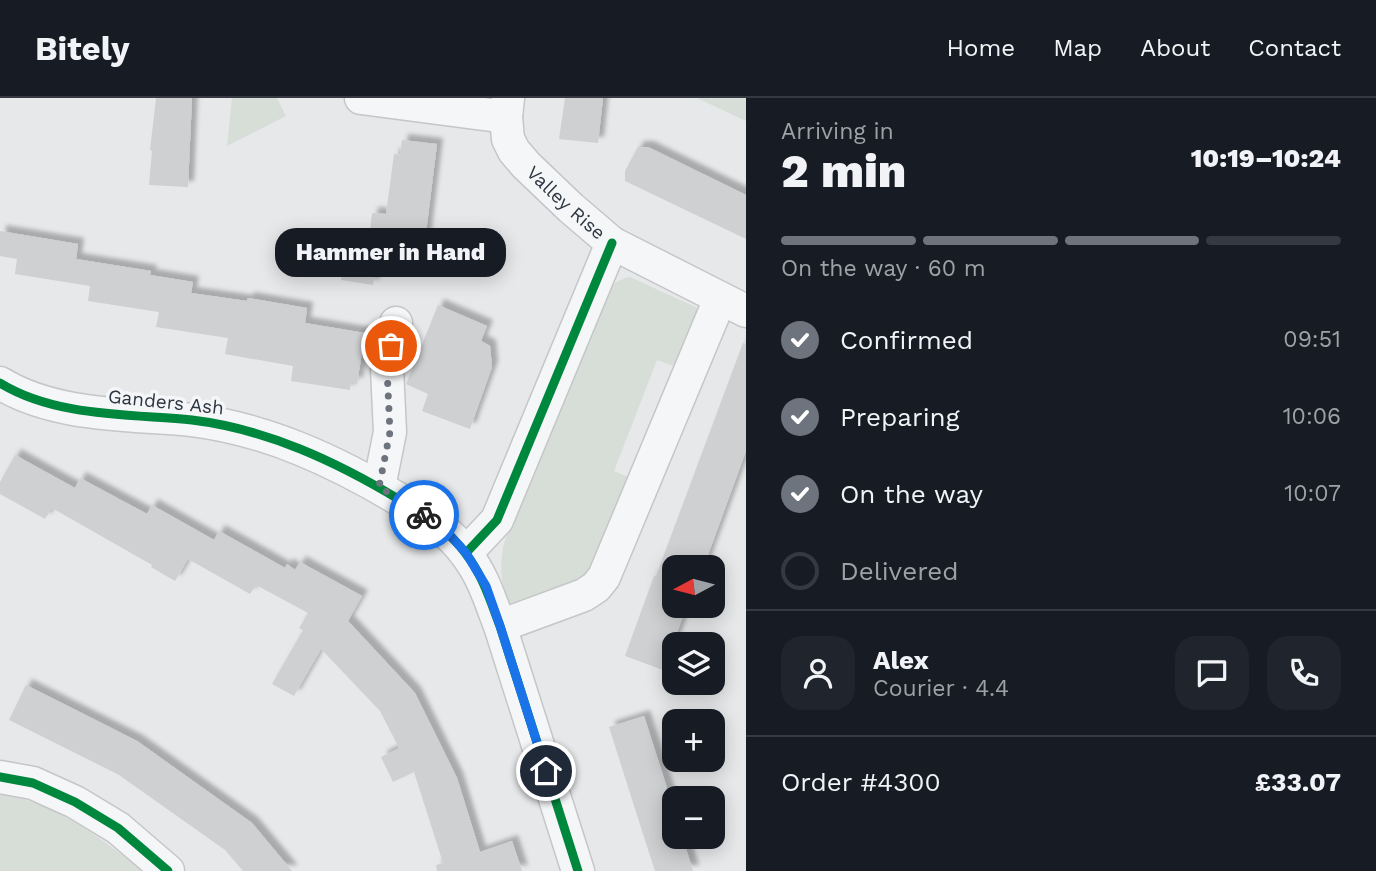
<!DOCTYPE html>
<html lang="en">
<head>
<meta charset="utf-8">
<style>
  body { margin:0; font-family:"Work Sans",sans-serif; background:#20242c; color:#f1f3f6; height:100vh; display:flex; flex-direction:column; font-size:26px; white-space:nowrap }
  * { box-sizing:border-box; margin:0 }
  p { font-size:23px; color:#9ea1a6 }
  .icon { flex:none; width:38px; height:38px; fill:none; stroke:currentColor; stroke-width:2; stroke-linecap:round; stroke-linejoin:round }
  .map { position:relative; flex:1; overflow:hidden }
  .sheet { display:flex; flex-direction:column; background:#171b24; width:630px }
  .sheet>* { flex:none }
  .needle { width:46px; rotate:263deg }
  .buttons { position:absolute; left:662px; top:457px; display:grid; gap:14px }
  .buttons a { display:grid; place-items:center; width:63px; height:63px; border-radius:14px; background:#171b24; box-shadow:0 4px 18px #0003; font-size:35px }
  .pin { position:absolute; display:grid; place-items:center; width:60px; height:60px; color:#fff; margin:-30px; border:4px solid #fff; border-radius:50%; box-shadow:0 2px 7px #0007 }
  .courier { position:absolute; display:grid; place-items:center; width:70px; height:70px; margin:-35px; border:5px solid #1a73e8; border-radius:50%; background:#fff; color:#222; box-shadow:0 2px 9px #0007 }
  .bubble { position:absolute; height:49px; border-radius:21px; background:#171b24; box-shadow:0 4px 18px #0003; font-size:23px; font-weight:800; line-height:49px; text-align:center }
  .summary em { font-style:normal; font-weight:800 }
  .summary div { display:flex; flex-direction:column-reverse }
  .summary { display:flex; align-items:center; justify-content:space-between; height:119px; padding:0 35px }
  h1 { font-size:46px; font-weight:800; line-height:52px }
  .bar { display:grid; grid-template-columns:repeat(4,1fr); gap:10px 7px; align-content:center; height:84px; padding:0 35px }
  .bar i { height:9px; border-radius:5px; background:#363941 }
  .bar .on { background:#6e747d }
  .bar p { grid-column:span 4 }
  .line { display:flex; align-items:center; gap:18px; padding:0 35px; border-top:2px solid #363941 }
  .line div { flex:1 }
  .round { display:grid; place-items:center; flex:none; width:74px; height:74px; border-radius:21px; background:#20242c }
  ol { padding:0 35px; list-style:none }
  li { display:flex; align-items:center; gap:21px; height:77px }
  li p { margin-inline-start:auto }
  li .icon { padding:7px; border-radius:50%; background:#6e747d; color:#fff; stroke-width:4 }
  li:last-child { color:#9ea1a6 }
  li i { width:38px; height:38px; border:4px solid #363941; border-radius:50% }
  header { display:flex; align-items:center; gap:42px; box-sizing:border-box; height:98px; padding:0 35px; background:#171b24; border-bottom:2px solid #363941 }
  header strong { font-size:33px }
  nav { display:flex; gap:38px; margin-inline-start:auto; font-size:24px }
  main { display:flex; flex:1; min-height:0 }
  .map>svg:first-child { display:block }
</style>
</head>
<body>
<header>
<strong>Bitely</strong>
<nav><a>Home</a><a>Map</a><a>About</a><a>Contact</a></nav>
</header>
<main>
<div class="map">
<svg width="746" height="773" viewBox="0 0 746 773">
  <defs>
    <filter id="shadow"><feDropShadow dx="6" dy="-6" stdDeviation="2" flood-color="#0004"/></filter>
  </defs>
  <rect width="100%" height="100%" fill="#e6e8ea"/>
  <g fill="#d7ddd7">
    <polygon points="232,0 277,0 286,18 227,48"/>
    <polygon points="697,0 746,0 746,23"/>
    <path d="M630,179L704,213L679,270L657,262L614,373L635,382L590,482L513,510C499,495 500,464 504,445L602,196C611,188 618,181 630,179Z"/>
    <path d="M0,695C61,708 95,737 144,773H0Z"/>
  </g>
  <g fill="#ced0d2" filter="url(#shadow)">
    <polygon points="156,0 192,0 188,89 149,87 152,53 150,52"/>
    <polygon points="565,0 603,0 598,45 559,41"/>
    <polygon points="402,42 437,46 424,151 369,144 372,115 386,116 394,56 400,57"/>
    <polygon points="638,49 648,49 746,97 746,141 625,83 625,73"/>
    <polygon points="0,133 78,146 76,161 151,173 150,177 193,184 191,195 247,203 248,200 307,210 305,225 365,235 357,286 351,284 350,292 291,283 293,268 225,256 228,240 156,229 159,214 88,203 90,188 15,176 17,161 0,158"/>
    <polygon points="346,150 378,155 373,187 341,182"/>
    <polygon points="438,207 487,228 481,243 490,248 492,269 470,331 422,313 428,296 406,286"/>
    <polygon points="743,245 746,246 746,353 704,468 674,469 674,508 687,508 663,572 625,558 654,478 656,478"/>
    <polygon points="15,357 75,390 80,380 147,416 152,407 214,442 219,433 285,470 287,466 295,472 300,464 362,498 348,523 415,595 457,680 480,754 512,743 522,773 437,773 436,767 443,765 414,674 393,684 381,659 399,650 380,613 321,551 294,598 272,586 303,532 299,530 308,515 256,487 250,496 188,461 175,483 151,469 152,467 52,410 45,421 0,396 0,384"/>
    <polygon points="26,587 137,643 252,725 292,773 243,773 225,752 119,677 9,622"/>
    <polygon points="644,618 674,712 674,738 682,738 693,773 655,773 642,733 609,629"/>
  </g>
  <g fill="none" stroke-linecap="round" stroke-linejoin="round">
    <defs>
      <g id="minor">
        <polyline points="361,0 506,19"/>
        <path id="s1" d="M508,0L506,19L508,41L514,53L526,67L571,110L612,145L746,213"/>
        <path d="M0,285C55,319 130,316 192,322C267,331 337,364 400,402C424,417 449,432 466,456C483,478 490,502 500,528L578,773"/>
        <polyline points="379,389 390,334 387,271 396,225"/>
        <polyline points="466,455 497,422 612,145"/>
        <polyline points="500,528 584,497 596,489 604,479 720,201"/>
        <polyline points="0,679 33,685 75,704 118,730 168,773"/>
      </g>
    </defs>
    <use href="#minor" stroke="#c4c6c8" stroke-width="35"/>
    <use href="#minor" stroke="#f5f6f7" stroke-width="32"/>
    <defs>
      <g id="cycleway">
        <path d="M0,285C55,319 130,316 192,322C267,331 337,364 400,402C424,417 449,432 466,456C483,478 490,502 500,528L578,773"/>
        <polyline points="466,455 497,422 612,145"/>
        <polyline points="0,679 33,685 75,704 118,730 168,773"/>
      </g>
    </defs>
    <use href="#cycleway" stroke="#f5f6f8" stroke-width="13"/>
    <use href="#cycleway" stroke="#00873e" stroke-width="9"/>
  </g>
  <g fill="none" stroke-linecap="round" stroke-linejoin="round">
    <polyline stroke="#6e747d" stroke-width="7" stroke-dasharray="0 12.6" points="391,248 387,271 390,334 379,389 424,417"/>
    <polyline stroke="#1a73e8" stroke-width="9" points="424,417 447,434 466,455 486,488 500,528 546,673"/>
  </g>
  <g text-anchor="middle" dominant-baseline="central" stroke-width="7" stroke-linejoin="round" paint-order="stroke">
    <g font-size="19" fill="#2e3642" stroke="#f5f6f8">
      <text stroke="none"><textPath href="#s1" startOffset="128">Valley Rise</textPath></text>
      <text transform="translate(166 304) rotate(6)">Ganders Ash</text>
    </g>
  </g>
</svg>
<div class="buttons">
<a><svg class="needle" viewBox="-14 -14 28 28"><path d="M0-13l5 13h-10z" fill="#e53935"/><path d="M0 13l5-13h-10z" fill="#9ea1a6"/></svg></a>
<a><svg class="icon" aria-label="layers" viewBox="0 0 24 24"><path d="M12 4l9 5-9 5-9-5zM3 14l9 5 9-5"/></svg></a>
<a>+</a>
<a>−</a>
</div>
<div class="pin" style="left:391px;top:248px;background:#ea580c"><svg class="icon" aria-label="bag" viewBox="0 0 24 24"><path d="M5 8h14l-1 12H6zM9 8a3 3 0 0 1 6 0"/></svg></div>
<div class="pin" style="left:546px;top:673px;background:#1f2937"><svg class="icon" aria-label="home" viewBox="0 0 24 24"><path d="M3 11l9-7 9 7M6 9v11h12V9"/></svg></div>
<div class="courier" style="left:424px;top:417px"><svg class="icon" aria-label="bike" viewBox="0 0 24 24"><circle cx="6" cy="16" r="4"/><circle cx="18" cy="16" r="4"/><path d="M6 16l4-8h5l3 8M10 8l3 8H6M13 5h3"/></svg></div>
<div class="bubble" style="left:275px;top:130px;width:231px">Hammer in Hand</div>
</div>
<section class="sheet">
<div class="summary"><div><h1>2 min</h1><p>Arriving in</p></div><em>10:19–10:24</em></div>
<div class="bar"><i class="on"></i><i class="on"></i><i class="on"></i><i></i><p>On the way · 60 m</p></div>
<ol>
<li><svg class="icon" aria-label="check" viewBox="0 0 24 24"><path d="M5 12l5 5 9-10"/></svg>Confirmed<p>09:51</p></li>
<li><svg class="icon" aria-label="check" viewBox="0 0 24 24"><path d="M5 12l5 5 9-10"/></svg>Preparing<p>10:06</p></li>
<li><svg class="icon" aria-label="check" viewBox="0 0 24 24"><path d="M5 12l5 5 9-10"/></svg>On the way<p>10:07</p></li>
<li><i></i>Delivered</li>
</ol>
<div class="line" style="height:126px"><a class="round"><svg class="icon" aria-label="person" viewBox="0 0 24 24"><circle cx="12" cy="8" r="4"/><path d="M4 21q1-7 8-7t8 7"/></svg></a><div><b>Alex</b><p>Courier · 4.4</p></div><a class="round"><svg class="icon" aria-label="chat" viewBox="0 0 24 24"><path d="M4 5h16v11H9l-5 4z"/></svg></a><a class="round"><svg class="icon" aria-label="phone" viewBox="0 0 24 24"><path d="M5 4h4l2 5-3 2q2 4 5 5l2-3 5 2v4C11 20 4 13 5 4z"/></svg></a></div>
<div class="line" style="height:91px"><div>Order #4300</div><b>£33.07</b></div>
</section>
</main>
</body>
</html>
